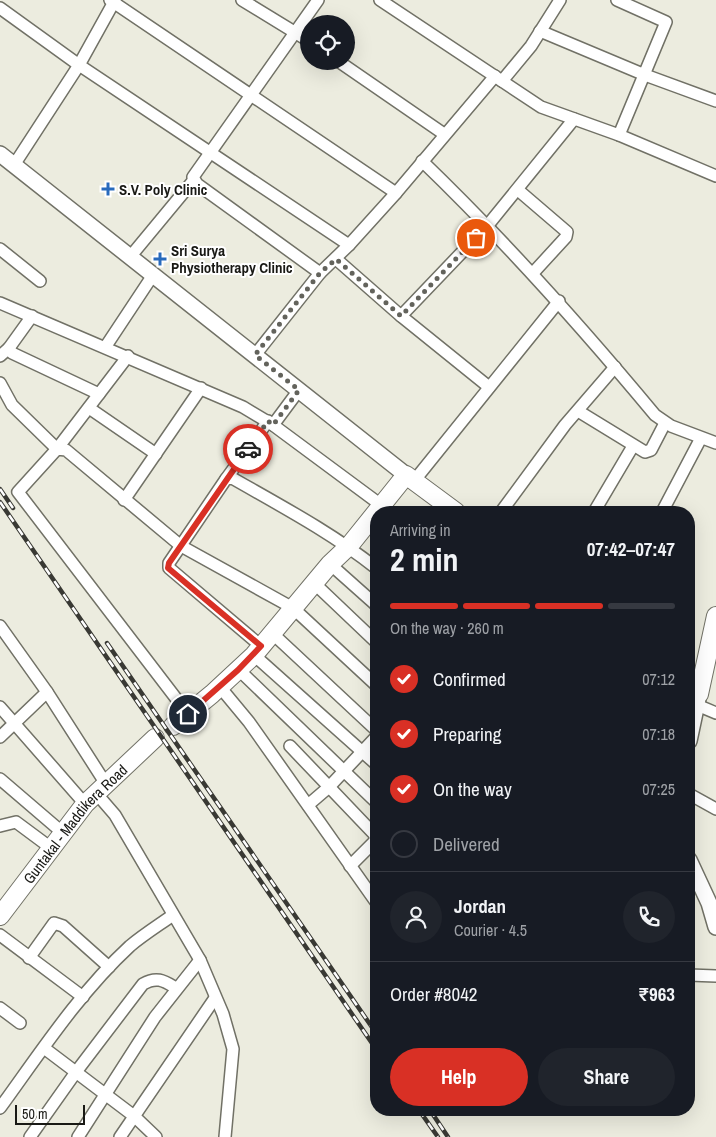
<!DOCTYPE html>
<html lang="en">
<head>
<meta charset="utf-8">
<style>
  body { margin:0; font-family:"Archivo Narrow",sans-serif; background:#20242c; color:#f1f3f6; height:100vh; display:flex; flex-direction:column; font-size:19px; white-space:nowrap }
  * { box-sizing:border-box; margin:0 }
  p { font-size:16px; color:#9ea1a6 }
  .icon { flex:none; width:28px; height:28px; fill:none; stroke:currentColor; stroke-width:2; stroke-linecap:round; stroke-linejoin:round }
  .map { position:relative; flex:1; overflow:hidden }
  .panel { position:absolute; left:370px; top:506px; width:325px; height:610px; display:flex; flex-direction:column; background:#171b24; border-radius:20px; box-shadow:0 5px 20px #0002 }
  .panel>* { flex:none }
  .tools { position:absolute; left:300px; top:15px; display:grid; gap:10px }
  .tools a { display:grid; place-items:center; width:55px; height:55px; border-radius:50%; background:#171b24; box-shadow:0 5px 20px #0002; font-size:25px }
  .scale { position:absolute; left:15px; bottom:12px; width:70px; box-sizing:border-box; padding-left:5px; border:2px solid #191915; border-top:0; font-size:14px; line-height:18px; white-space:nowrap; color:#191915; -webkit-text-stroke:4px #fff; paint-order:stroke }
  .pin { position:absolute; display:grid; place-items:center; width:42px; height:42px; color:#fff; margin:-21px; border:2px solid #fff; border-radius:50%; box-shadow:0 1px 5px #0007 }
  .courier { position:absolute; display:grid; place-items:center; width:50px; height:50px; margin:-25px; border:4px solid #d93025; border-radius:50%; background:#fff; color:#222; box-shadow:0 1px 6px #0007 }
  .overview em { font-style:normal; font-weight:800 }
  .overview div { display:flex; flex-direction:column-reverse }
  .overview { display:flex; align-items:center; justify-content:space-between; height:85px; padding:0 20px }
  h1 { font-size:32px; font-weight:800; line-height:38px }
  .bar { display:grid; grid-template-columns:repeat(4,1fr); gap:8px 5px; align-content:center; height:60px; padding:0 20px }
  .bar i { height:6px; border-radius:4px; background:#363941 }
  .bar .selected { background:#d93025 }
  .bar p { grid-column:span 4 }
  .line { display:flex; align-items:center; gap:12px; padding:0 20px; border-top:1px solid #363941 }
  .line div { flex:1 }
  .round { display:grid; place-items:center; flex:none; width:52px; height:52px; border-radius:26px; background:#20242c }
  ol { padding:0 20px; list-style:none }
  li { display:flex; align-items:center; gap:15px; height:55px }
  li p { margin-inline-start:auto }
  li .icon { padding:5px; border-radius:50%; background:#d93025; color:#fff; stroke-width:4 }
  li:last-child { color:#9ea1a6 }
  li i { width:28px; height:28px; border:2px solid #363941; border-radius:50% }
  .button { display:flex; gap:10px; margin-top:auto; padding:10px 20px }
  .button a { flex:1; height:58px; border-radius:30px; background:#d93025; color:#fff; font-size:20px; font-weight:800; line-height:58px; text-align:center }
  .button a+a { background:#20242c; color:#f1f3f6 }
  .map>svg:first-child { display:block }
</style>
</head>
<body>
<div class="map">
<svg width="716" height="1137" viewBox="0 0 716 1137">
  <rect width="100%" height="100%" fill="#ececdf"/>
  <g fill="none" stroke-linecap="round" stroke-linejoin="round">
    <defs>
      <g id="street">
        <polyline points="110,0 396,193"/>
        <polyline points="242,0 309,41"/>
        <polyline points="318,0 193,177 197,184 320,273"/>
        <polyline points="380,0 541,107 619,135 716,176"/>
        <polyline points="617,0 666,22 619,135"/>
        <polyline points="0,8 79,65 349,245"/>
        <polyline points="540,31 645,75 716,101"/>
        <polyline points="338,61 444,134"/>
        <polyline points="502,81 531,46 560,0"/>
        <path d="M422,161C505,241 581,326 655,415L671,426L716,443"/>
        <polyline points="14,165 79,65 115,0"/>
        <polyline points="518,190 567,232 566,237 533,273"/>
        <polyline points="0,249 40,281"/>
        <polyline points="130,257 193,181"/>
        <polyline points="336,259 401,316 489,387"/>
        <polyline points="0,303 243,407 273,425 381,505"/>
        <polyline points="401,316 488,225 574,119"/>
        <polyline points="106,346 153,275"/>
        <polyline points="9,348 12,353 99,394"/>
        <polyline points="255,355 320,273 349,245 396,193 495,76"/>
        <polyline points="0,356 9,348 32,316"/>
        <polyline points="0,383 12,405 57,449 128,356"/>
        <polyline points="89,408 156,454"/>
        <polyline points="578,411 645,452 651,450 665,423"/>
        <polyline points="273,425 299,390"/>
        <polyline points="226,479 268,421"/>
        <polyline points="414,481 559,301"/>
        <polyline points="124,500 201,388"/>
        <polyline points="501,512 565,425 615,367"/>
        <polyline points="594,512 633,446"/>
        <polyline points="662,512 701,438"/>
        <polyline points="330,564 376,605"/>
        <polyline points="314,583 376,642"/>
        <polyline points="0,626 47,692 106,784"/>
        <polyline points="272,633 376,730"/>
        <path d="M261,646L169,568V563L226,479L232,478C281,506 332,533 376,568"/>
        <polyline points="254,655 376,764"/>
        <polyline points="239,670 376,802"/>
        <polyline points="220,687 249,722 376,902"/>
        <polyline points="697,705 716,713"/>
        <polyline points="0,707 85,804"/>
        <polyline points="188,714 18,492 57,449 66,450 181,546 293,608 376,685"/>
        <polyline points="0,737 47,692"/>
        <polyline points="290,746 375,835 375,841 350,866"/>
        <polyline points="0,779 63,833"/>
        <polyline points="96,793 115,815 200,960 223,1014 233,1049 225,1137"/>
        <polyline points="689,794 716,809"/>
        <polyline points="308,805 329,787 376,737"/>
        <polyline points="0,826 16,822 51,848"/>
        <polyline points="0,935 83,997"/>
        <polyline points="29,958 54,923 63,926 109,967"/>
        <polyline points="689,975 716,976"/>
        <polyline points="0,1008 20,1023"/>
        <polyline points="44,1048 134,1116 156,1137"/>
        <path d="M0,1108C40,1053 79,993 130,946C143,935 159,925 173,915"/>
        <path d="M30,1137L76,1072L143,984C157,976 164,981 176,988"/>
        <polyline points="78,1137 155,1017 200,960"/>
        <polyline points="120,1137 215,998"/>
      </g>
      <g id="secondary">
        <polyline points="0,154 406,475"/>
        <polyline points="689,741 699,694"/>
        <polyline points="689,860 709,903 716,927"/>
      </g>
      <g id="primary">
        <polyline points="689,686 699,694 716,616"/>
        <polyline points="173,726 212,694 254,655 330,564 349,546 406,475 456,512"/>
        <path id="s1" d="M0,916L85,804L155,738"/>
      </g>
    </defs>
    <use href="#street" stroke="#717166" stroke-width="14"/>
    <use href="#secondary" stroke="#717166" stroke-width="18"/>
    <use href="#primary" stroke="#717166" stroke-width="20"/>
    <use href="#street" stroke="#fff" stroke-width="11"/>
    <use href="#secondary" stroke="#fff" stroke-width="15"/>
    <use href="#primary" stroke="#fff" stroke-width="18"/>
    <defs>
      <g id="rail">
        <polyline points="0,489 13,508"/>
        <polyline points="0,502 376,1049"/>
        <polyline points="107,643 376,1033"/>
        <polyline points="419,1110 438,1137"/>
        <polyline points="430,1110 448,1137"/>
      </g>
    </defs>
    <use href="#rail" stroke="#393934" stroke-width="4.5"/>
    <use href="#rail" stroke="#fff" stroke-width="2.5" stroke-dasharray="8" stroke-linecap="butt"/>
  </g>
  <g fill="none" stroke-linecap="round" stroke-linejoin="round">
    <polyline stroke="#63635c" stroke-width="5" stroke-dasharray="0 9" points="248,449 268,421 273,425 299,390 255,355 320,273 336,259 401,316 476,238"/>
    <polyline stroke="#d93025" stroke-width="6" points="188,714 238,670 261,646 168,568 169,563 248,449"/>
  </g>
  <g fill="#286abc" stroke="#fff" stroke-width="2">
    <path d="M105.5 181.5h5v5h5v5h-5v5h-5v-5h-5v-5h5z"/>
    <path d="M157.5 251.5h5v5h5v5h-5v5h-5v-5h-5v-5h5z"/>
  </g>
  <g text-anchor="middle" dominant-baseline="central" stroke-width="4" stroke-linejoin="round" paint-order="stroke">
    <g font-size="15" font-weight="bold" fill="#191915" stroke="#fff" text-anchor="start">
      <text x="119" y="189">S.V. Poly Clinic</text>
      <text x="171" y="250">Sri Surya<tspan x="171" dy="17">Physiotherapy Clinic</tspan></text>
    </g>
    <g font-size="15" fill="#191915" stroke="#fff">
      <text stroke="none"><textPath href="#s1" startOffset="119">Guntakal - Maddikera Road</textPath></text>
    </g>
  </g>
</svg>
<div class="tools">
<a><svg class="icon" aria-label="locate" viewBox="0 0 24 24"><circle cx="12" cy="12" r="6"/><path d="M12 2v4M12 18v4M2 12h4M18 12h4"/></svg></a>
</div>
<div class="scale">50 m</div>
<div class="pin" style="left:476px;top:238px;background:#ea580c"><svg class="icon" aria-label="bag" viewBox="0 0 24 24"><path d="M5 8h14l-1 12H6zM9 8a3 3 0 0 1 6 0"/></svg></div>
<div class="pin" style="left:188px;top:714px;background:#1f2937"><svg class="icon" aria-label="home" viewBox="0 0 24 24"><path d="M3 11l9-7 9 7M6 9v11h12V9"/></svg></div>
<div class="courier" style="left:248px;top:449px"><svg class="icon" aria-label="car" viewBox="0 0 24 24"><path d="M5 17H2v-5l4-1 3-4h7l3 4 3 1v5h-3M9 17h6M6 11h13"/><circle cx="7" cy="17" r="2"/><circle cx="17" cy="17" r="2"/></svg></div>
<section class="panel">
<div class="overview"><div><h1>2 min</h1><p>Arriving in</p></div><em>07:42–07:47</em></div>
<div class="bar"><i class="selected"></i><i class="selected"></i><i class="selected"></i><i></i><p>On the way · 260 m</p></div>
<ol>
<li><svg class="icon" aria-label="check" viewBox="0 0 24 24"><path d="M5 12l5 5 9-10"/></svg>Confirmed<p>07:12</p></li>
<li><svg class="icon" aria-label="check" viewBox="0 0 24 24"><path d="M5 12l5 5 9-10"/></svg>Preparing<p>07:18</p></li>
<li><svg class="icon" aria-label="check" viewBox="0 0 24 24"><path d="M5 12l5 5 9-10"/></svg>On the way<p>07:25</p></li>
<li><i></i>Delivered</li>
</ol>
<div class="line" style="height:90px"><a class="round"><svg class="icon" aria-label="person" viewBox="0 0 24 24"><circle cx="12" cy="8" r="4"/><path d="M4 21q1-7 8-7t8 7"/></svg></a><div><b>Jordan</b><p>Courier · 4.5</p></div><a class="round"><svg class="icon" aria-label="phone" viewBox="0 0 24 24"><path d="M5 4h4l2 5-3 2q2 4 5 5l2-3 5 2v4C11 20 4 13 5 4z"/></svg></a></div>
<div class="line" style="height:65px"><div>Order #8042</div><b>₹963</b></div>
<div class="button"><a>Help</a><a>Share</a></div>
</section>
</div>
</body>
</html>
